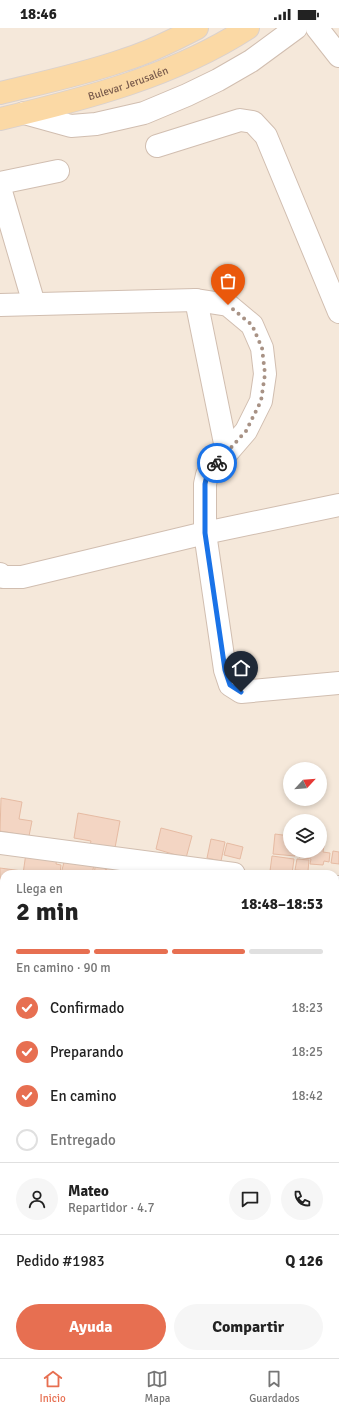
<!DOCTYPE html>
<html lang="es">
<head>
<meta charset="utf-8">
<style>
  body { margin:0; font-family:Signika,sans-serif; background:#f6f6f6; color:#222; height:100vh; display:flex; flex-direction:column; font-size:15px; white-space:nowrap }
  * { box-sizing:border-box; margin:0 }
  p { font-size:13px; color:#767676 }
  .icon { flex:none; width:22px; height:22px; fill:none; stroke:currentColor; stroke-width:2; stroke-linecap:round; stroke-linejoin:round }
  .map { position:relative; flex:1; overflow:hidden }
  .sheet { position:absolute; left:0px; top:842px; width:339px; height:488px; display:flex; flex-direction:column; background:#fff; border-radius:12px 12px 0 0; box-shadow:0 2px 6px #0003 }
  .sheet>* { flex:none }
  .needle { width:26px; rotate:64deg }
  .fabs { position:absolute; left:283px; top:734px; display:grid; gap:8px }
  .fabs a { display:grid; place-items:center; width:44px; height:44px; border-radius:50%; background:#fff; box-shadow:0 2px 6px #0003; font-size:20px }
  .pin { position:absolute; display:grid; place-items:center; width:34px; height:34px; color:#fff; margin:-41px -17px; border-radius:50% 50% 50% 0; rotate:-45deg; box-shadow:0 0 4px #0007 }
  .pin .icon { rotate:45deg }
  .courier { position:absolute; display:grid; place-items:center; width:40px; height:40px; margin:-20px; border:3px solid #1a73e8; border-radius:50%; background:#fff; color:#222; box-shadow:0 1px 5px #0007 }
  .overview em { font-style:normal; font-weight:700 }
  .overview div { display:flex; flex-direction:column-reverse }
  .overview { display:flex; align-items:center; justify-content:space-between; height:68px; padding:0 16px }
  h1 { font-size:26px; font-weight:700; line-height:30px }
  .bar { display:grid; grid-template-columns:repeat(4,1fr); gap:6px 4px; align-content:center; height:48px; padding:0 16px }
  .bar i { height:5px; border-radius:3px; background:#e0e0e0 }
  .bar .active { background:#e76f51 }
  .bar p { grid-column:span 4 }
  .line { display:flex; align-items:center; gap:10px; padding:0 16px; border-top:1px solid #e0e0e0 }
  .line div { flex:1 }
  .round { display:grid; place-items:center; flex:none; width:42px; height:42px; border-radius:21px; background:#f6f6f6 }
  ol { padding:0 16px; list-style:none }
  li { display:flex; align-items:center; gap:12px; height:44px }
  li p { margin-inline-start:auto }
  li .icon { padding:4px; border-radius:50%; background:#e76f51; color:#fff; stroke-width:4 }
  li:last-child { color:#767676 }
  li i { width:22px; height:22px; border:2px solid #e0e0e0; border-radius:50% }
  .action { display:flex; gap:8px; margin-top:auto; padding:8px 16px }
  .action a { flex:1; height:46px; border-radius:24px; background:#e76f51; color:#fff; font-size:16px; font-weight:700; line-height:46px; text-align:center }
  .action a+a { background:#f6f6f6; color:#222 }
  .status { display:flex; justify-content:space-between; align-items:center; height:28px; padding:0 20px; background:#fff; direction:ltr }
  .status svg { height:11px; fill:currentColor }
  .tabs { display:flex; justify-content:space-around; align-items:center; height:56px; border-top:1px solid #e0e0e0; background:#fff; font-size:11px; color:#767676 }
  .tabs a { display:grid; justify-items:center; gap:2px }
  .tabs .active { color:#e76f51 }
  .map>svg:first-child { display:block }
</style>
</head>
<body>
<div class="status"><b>18:46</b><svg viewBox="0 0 49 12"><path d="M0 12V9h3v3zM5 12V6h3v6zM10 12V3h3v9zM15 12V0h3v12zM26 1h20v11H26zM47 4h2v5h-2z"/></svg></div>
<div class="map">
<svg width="339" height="1330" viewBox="0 0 339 1330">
  <rect width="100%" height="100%" fill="#fdf6ec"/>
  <path fill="#f5e8da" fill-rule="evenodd" d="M0,0H339V1319L335,1317V846H4V1143L0,1141ZM290,741H320V771H290ZM290,793H320V823H290Z"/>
  <g fill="#f3d5c3" stroke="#e6bba3">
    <polygon points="1,770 22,774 19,791 32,793 29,808 0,803"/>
    <polygon points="78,785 120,793 114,825 89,821 91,813 74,810"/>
    <polygon points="161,800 192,808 186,830 156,821"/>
    <polygon points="275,806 290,808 290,823 295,823 295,828 273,826"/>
    <polygon points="211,811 225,814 221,833 207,830"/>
    <polygon points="227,815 243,819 240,831 224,827"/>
    <polygon points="320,817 324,818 323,824 330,825 329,834 324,833 323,837 310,836 311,831 299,829 300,823 320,823"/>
    <polygon points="333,823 339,824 339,836 331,835"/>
    <polygon points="26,825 57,830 56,836 61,837 60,846 23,846"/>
    <polygon points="272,828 294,831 292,846 270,843"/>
    <polygon points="65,830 94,837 92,846 61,846"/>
    <polygon points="297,831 309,832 308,843 295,842"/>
    <polygon points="96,834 106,835 105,846 94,846"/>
    <polygon points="107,838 130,841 130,846 106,846"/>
    <polygon points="0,840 22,843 21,846 4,846 4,871 0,870"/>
  </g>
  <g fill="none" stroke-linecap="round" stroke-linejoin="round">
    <defs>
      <g id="minor">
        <polyline points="317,0 339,28"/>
        <polyline points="24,85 71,98 96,96 144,85 187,67 218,52 251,33 296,0"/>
        <polyline points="157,118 240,92 253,94 266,108 339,284"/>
        <polyline points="0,155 58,143"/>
        <polyline points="0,160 34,276"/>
        <polyline points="196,272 227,425"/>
        <polyline points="0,277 196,272 228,277 252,297 262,320 265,346 261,373 246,403 227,425 212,440 207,447 205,456 205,505 225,642 230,657 241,664 339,655"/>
        <polyline points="0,546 3,549 22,549 205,505 339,477"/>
        <polyline points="0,815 234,846"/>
        <polyline points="335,859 339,859"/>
      </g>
      <g id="major">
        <path d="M0,65C42,55 84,46 124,32C150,24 174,12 197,0"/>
        <path id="s1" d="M0,91C85,71 174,48 248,0"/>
      </g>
    </defs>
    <use href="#minor" stroke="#d1beb0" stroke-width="24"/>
    <use href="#major" stroke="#dad1cd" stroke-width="24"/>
    <g stroke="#d9b8a5" stroke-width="2.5" stroke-dasharray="1 3" stroke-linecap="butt">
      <polyline points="0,1287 4,1287"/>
      <polyline points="220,1326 226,1330"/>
    </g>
    <use href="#minor" stroke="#fff" stroke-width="22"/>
    <use href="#major" stroke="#fbd9a5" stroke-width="22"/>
  </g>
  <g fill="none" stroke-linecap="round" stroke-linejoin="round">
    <polyline stroke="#a89285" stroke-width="4" stroke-dasharray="0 7.2" points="217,435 246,403 261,373 265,346 262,320 252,297 228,277"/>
    <polyline stroke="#1a73e8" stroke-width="5" points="217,435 207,447 205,456 205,505 225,642 230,657 241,664"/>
  </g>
  <g text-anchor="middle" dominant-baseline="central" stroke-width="4" stroke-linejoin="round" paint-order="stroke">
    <g font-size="11" fill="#7a5c4d" stroke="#fffaf3">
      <text stroke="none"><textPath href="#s1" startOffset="133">Bulevar Jerusalén</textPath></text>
    </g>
  </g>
</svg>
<div class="fabs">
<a><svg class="needle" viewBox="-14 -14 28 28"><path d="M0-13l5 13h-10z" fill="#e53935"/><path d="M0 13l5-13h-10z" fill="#767676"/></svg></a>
<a><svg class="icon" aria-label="layers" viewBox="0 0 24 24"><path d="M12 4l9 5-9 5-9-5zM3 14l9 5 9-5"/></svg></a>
</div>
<div class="pin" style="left:228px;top:277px;background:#ea580c"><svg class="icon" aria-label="bag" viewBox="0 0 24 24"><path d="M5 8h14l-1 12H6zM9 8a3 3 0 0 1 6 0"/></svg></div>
<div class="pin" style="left:241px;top:664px;background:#1f2937"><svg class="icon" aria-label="home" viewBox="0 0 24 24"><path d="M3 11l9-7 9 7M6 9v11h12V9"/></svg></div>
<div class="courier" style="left:217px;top:435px"><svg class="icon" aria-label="bike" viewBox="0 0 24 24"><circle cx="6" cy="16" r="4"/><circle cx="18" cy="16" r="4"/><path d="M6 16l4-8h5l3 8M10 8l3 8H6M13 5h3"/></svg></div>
<section class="sheet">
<div class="overview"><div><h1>2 min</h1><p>Llega en</p></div><em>18:48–18:53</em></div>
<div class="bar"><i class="active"></i><i class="active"></i><i class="active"></i><i></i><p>En camino · 90 m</p></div>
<ol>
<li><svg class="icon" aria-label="check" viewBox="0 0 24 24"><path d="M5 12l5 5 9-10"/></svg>Confirmado<p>18:23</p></li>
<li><svg class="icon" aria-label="check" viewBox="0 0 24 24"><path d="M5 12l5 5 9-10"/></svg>Preparando<p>18:25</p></li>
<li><svg class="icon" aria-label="check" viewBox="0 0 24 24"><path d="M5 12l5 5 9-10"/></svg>En camino<p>18:42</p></li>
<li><i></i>Entregado</li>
</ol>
<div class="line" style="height:72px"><a class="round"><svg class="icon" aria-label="person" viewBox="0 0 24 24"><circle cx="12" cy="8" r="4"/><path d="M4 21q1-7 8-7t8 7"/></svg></a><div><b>Mateo</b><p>Repartidor · 4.7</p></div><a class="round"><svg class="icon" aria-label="chat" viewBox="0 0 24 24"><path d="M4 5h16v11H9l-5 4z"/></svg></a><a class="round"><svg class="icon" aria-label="phone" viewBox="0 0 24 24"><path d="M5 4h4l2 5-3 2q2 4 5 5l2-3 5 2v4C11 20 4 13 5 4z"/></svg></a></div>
<div class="line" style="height:52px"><div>Pedido #1983</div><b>Q 126</b></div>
<div class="action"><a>Ayuda</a><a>Compartir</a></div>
</section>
</div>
<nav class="tabs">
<a class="active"><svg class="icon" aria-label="home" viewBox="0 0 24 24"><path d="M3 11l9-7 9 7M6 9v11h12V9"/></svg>Inicio</a>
<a><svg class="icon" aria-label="map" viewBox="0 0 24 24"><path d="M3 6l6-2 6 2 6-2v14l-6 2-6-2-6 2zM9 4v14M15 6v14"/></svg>Mapa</a>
<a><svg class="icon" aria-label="saved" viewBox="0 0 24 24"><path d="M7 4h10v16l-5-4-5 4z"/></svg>Guardados</a>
</nav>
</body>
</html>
